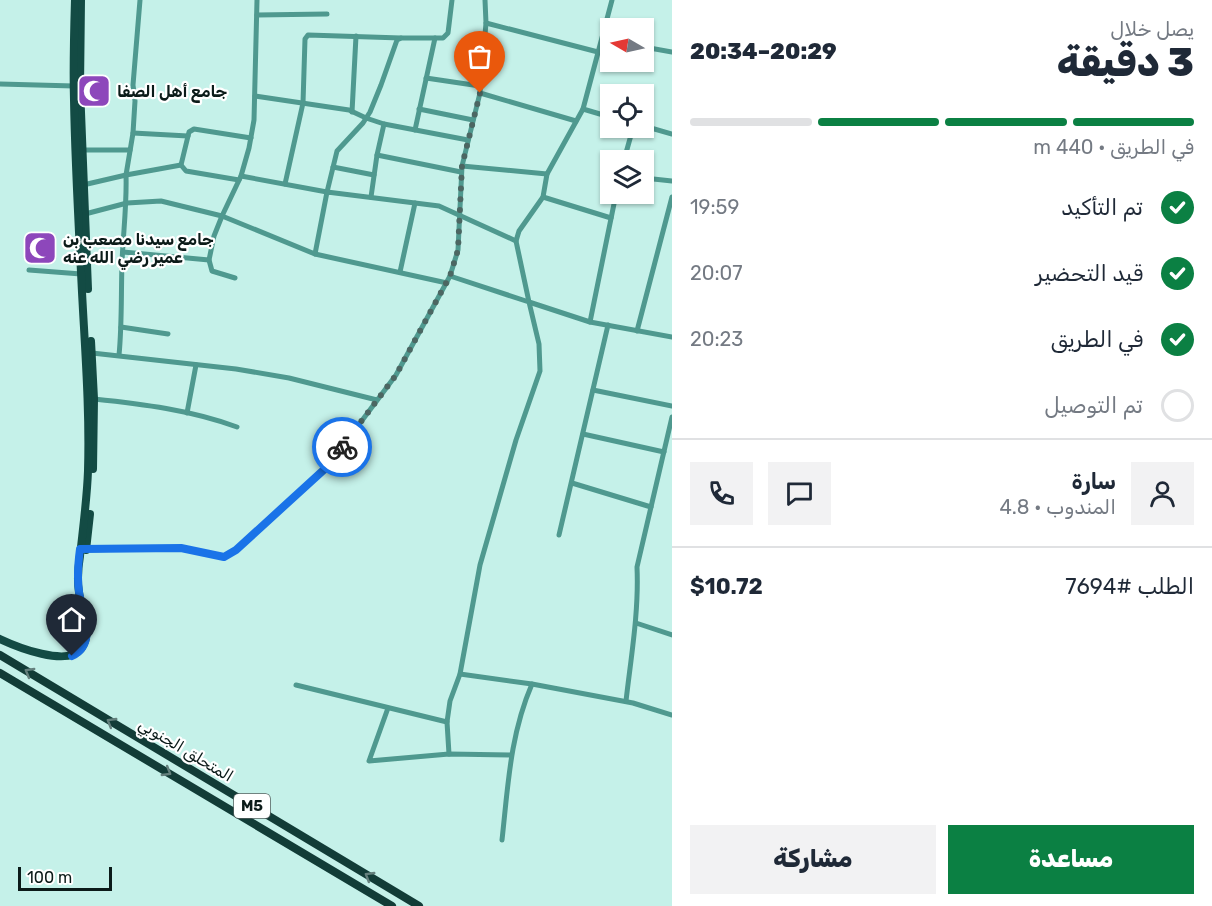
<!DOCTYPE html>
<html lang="ar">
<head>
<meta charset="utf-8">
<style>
  body { margin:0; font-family:Rubik,"Noto Naskh Arabic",sans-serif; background:#f2f2f3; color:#1f2937; direction:rtl; height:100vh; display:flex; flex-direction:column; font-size:22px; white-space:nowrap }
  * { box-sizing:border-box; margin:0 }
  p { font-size:20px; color:#747a83 }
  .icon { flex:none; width:33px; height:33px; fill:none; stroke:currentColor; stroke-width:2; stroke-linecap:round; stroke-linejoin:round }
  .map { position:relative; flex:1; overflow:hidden; direction:ltr }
  .details { display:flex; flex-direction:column; background:#fff; width:540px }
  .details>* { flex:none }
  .needle { width:39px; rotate:279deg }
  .tools { position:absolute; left:600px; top:18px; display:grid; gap:12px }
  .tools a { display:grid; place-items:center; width:54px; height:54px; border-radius:0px; background:#fff; box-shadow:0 2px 4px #0004; font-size:30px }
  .scale { position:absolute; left:18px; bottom:15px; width:94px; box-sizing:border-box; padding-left:6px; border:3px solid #0b1b19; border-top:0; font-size:16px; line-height:21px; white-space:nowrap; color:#0b1b19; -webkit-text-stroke:4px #fff; paint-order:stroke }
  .pin { position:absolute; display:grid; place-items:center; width:51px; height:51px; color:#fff; margin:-62px -26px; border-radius:50% 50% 50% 0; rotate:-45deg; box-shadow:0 0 6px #0007 }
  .pin .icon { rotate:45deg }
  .courier { position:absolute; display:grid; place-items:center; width:60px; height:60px; margin:-30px; border:4px solid #1a73e8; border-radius:50%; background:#fff; color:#222; box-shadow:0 2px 8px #0007 }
  .head em { font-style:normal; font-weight:800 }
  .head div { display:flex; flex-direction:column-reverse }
  .head { display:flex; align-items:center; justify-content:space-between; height:102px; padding:0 18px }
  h1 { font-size:39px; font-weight:800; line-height:45px }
  .bar { display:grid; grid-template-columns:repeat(4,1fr); gap:9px 6px; align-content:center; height:72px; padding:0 18px }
  .bar i { height:8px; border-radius:4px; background:#e0e1e3 }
  .bar .active { background:#0b8043 }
  .bar p { grid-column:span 4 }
  .line { display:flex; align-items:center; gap:15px; padding:0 18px; border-top:2px solid #e0e1e3 }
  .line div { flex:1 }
  .round { display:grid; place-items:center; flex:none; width:63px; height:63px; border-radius:0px; background:#f2f2f3 }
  ol { padding:0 18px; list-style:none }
  li { display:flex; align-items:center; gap:18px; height:66px }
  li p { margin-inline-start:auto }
  li .icon { padding:6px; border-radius:50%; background:#0b8043; color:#fff; stroke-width:4 }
  li:last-child { color:#747a83 }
  li i { width:33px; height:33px; border:3px solid #e0e1e3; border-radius:50% }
  .action { display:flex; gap:12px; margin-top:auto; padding:12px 18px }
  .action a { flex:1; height:69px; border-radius:0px; background:#0b8043; color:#fff; font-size:24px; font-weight:800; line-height:69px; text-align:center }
  .action a+a { background:#f2f2f3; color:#1f2937 }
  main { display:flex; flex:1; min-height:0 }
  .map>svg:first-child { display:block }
</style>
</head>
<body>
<main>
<section class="details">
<div class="head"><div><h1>3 دقيقة</h1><p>يصل خلال</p></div><em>20:29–20:34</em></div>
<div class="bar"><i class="active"></i><i class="active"></i><i class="active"></i><i></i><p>في الطريق · 440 m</p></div>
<ol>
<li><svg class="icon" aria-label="check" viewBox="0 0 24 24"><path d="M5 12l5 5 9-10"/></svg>تم التأكيد<p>19:59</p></li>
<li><svg class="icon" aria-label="check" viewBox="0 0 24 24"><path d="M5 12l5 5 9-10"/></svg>قيد التحضير<p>20:07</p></li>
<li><svg class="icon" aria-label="check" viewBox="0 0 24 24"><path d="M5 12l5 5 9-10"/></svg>في الطريق<p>20:23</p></li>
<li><i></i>تم التوصيل</li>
</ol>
<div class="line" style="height:108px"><a class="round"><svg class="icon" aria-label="person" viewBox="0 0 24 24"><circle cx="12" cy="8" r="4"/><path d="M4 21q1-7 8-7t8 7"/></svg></a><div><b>سارة</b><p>المندوب · 4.8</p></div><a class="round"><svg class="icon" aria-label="chat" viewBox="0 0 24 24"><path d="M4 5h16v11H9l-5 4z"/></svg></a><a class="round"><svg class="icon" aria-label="phone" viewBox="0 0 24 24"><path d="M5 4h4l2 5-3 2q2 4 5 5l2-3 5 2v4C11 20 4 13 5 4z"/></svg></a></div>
<div class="line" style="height:78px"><div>الطلب #7694</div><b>$10.72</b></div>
<div class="action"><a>مساعدة</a><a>مشاركة</a></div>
</section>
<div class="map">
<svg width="672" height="906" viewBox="0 0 672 906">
  <rect width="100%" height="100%" fill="#c5f1e9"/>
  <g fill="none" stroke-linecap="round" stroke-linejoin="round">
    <g stroke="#4f998f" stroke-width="5">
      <polyline points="140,0 133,85 135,101 133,133 126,175 181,165"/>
      <polyline points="257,15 327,14"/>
      <polyline points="486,23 598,52"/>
      <polyline points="644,47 672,52"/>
      <polyline points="426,78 480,86"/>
      <polyline points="0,84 74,86"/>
      <polyline points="480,93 576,121"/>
      <polyline points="255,96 349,110 366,118 384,124 468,140"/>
      <polyline points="419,109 473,120"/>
      <polyline points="583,109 610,117"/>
      <polyline points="352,112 356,36"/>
      <polyline points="644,126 672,134"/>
      <polyline points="415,130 435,38"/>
      <polyline points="133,133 188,136"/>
      <polyline points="82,150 130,150"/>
      <polyline points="377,155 461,172"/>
      <polyline points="624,160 633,128"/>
      <polyline points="462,166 547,174 583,109 612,0"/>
      <polyline points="333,167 374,175"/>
      <polyline points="241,176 327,192 337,151 363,123 370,112 381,85 397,40 401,38 443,38 448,33 452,0"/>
      <polyline points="644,178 672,181"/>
      <polyline points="239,180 186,171 181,165 189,132 194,129 251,138"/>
      <polyline points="285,184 303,103 305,39 308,35 401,38"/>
      <path d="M83,185L126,175C127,205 123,234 122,263C121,294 122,325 119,355"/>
      <polyline points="371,197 377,155 384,124"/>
      <polyline points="543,197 611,218"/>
      <polyline points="85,214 127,203 161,201 222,216 315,254 447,283"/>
      <polyline points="516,241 519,231 543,197 547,174"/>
      <polyline points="123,252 209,260"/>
      <polyline points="315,254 327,192 439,206 516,241 529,302 590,322 672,337"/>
      <polyline points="29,270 81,274"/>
      <polyline points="400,272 415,203"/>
      <polyline points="235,278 212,271 209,260 214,236 222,216 241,176 249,148 254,120 257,0"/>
      <polyline points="590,322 616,194"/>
      <polyline points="121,327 168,334"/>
      <polyline points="637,331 672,197"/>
      <polyline points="92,353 236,369 289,378 377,400"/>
      <polyline points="593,390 672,406"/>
      <path d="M94,399C142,404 191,410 237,427"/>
      <polyline points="187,413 196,365"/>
      <polyline points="583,434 664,452"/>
      <polyline points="572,483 651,507"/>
      <polyline points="559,535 608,325"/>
      <polyline points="85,550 181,548 224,557 236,550 328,466 396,375 450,276 458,250 462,166 480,93 486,23 485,0"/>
      <polyline points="636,623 672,635"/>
      <polyline points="460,674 532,684 633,703 672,715"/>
      <polyline points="296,685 447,722"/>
      <path d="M626,701C631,657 639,612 637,567L672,417"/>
      <polyline points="388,708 369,761 449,754 511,755"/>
      <polyline points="449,754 447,722 450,701 460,674 480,565 516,440 540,371 539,344 529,302 450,276"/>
      <path d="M502,840C508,786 510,735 532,684"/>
    </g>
    <g stroke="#134b44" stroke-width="8">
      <polyline points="81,0 80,87 88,289"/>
      <polyline points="91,341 94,399 93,469"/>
      <polyline points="86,550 90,514"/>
      <path d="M0,639C17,647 67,667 81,649C94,632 81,610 79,592C77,580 78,568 80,556C83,528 87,499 88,471C90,404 84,338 81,272C78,214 75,157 74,100C73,66 74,33 75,0"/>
    </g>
    <g stroke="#123c37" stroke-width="8">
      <polyline points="0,655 419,906"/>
      <polyline points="0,673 392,906"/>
    </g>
  </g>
  <defs><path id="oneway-chevron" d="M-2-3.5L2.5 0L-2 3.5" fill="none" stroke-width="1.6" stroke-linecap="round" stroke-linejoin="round" transform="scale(1.5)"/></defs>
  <g stroke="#65807d">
    <use href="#oneway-chevron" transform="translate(29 672) rotate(-150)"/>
    <use href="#oneway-chevron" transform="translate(111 722) rotate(-149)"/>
    <use href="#oneway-chevron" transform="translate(167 772) rotate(31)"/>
    <use href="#oneway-chevron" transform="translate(369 876) rotate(-149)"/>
  </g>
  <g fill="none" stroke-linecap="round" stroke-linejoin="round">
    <polyline stroke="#4c6662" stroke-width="6" stroke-dasharray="0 10.8" points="342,447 396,375 450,276 458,250 462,166 480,93"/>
    <path stroke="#1a73e8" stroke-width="8" d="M72,656C98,643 82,613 79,592C77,578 78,564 80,549L181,548L224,557L236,550L328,466L342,447"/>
  </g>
  <defs>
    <symbol id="mosque-square" viewBox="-11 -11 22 22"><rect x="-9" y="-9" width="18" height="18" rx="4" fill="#8d47bb" stroke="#fff"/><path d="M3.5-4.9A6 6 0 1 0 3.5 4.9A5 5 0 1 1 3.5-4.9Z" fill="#fff"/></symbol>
  </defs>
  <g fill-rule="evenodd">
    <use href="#mosque-square" x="75" y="72" width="38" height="38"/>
    <use href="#mosque-square" x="21" y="229" width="38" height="38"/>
  </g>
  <g text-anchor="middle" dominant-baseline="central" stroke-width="4.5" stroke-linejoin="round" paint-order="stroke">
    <rect fill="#fff" stroke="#545f5e" stroke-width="1.5" x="234" y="794" width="36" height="24" rx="4.5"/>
    <g font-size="15" font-weight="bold" fill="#0b1b19">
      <text x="252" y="806">M5</text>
    </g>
    <g font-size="16" font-weight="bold" fill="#0b1b19" stroke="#fff" text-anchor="start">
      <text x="117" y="91">جامع أهل الصفا</text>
      <text x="63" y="239">جامع سيدنا مصعب بن<tspan x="63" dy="18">عمير رضي الله عنه</tspan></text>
    </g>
    <g font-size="16" fill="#0b1b19" stroke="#fff">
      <text transform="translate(186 750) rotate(31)">المتحلق الجنوبي</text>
    </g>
  </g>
</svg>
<div class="tools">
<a><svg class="needle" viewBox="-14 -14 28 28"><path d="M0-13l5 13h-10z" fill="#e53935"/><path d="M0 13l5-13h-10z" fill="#747a83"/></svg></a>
<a><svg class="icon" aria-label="locate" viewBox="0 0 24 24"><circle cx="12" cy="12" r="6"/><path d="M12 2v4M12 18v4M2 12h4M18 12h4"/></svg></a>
<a><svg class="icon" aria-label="layers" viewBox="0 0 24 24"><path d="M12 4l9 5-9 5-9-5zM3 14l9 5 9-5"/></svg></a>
</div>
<div class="scale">100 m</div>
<div class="pin" style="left:480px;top:93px;background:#ea580c"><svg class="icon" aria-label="bag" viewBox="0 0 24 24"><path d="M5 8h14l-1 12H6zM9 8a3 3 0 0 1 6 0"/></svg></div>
<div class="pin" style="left:72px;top:656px;background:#1f2937"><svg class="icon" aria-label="home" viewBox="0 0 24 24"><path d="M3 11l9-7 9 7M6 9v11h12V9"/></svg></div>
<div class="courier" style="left:342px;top:447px"><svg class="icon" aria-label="bike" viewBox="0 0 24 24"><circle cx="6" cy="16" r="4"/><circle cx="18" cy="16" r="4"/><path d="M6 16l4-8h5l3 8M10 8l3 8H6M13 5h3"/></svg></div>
</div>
</main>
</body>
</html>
